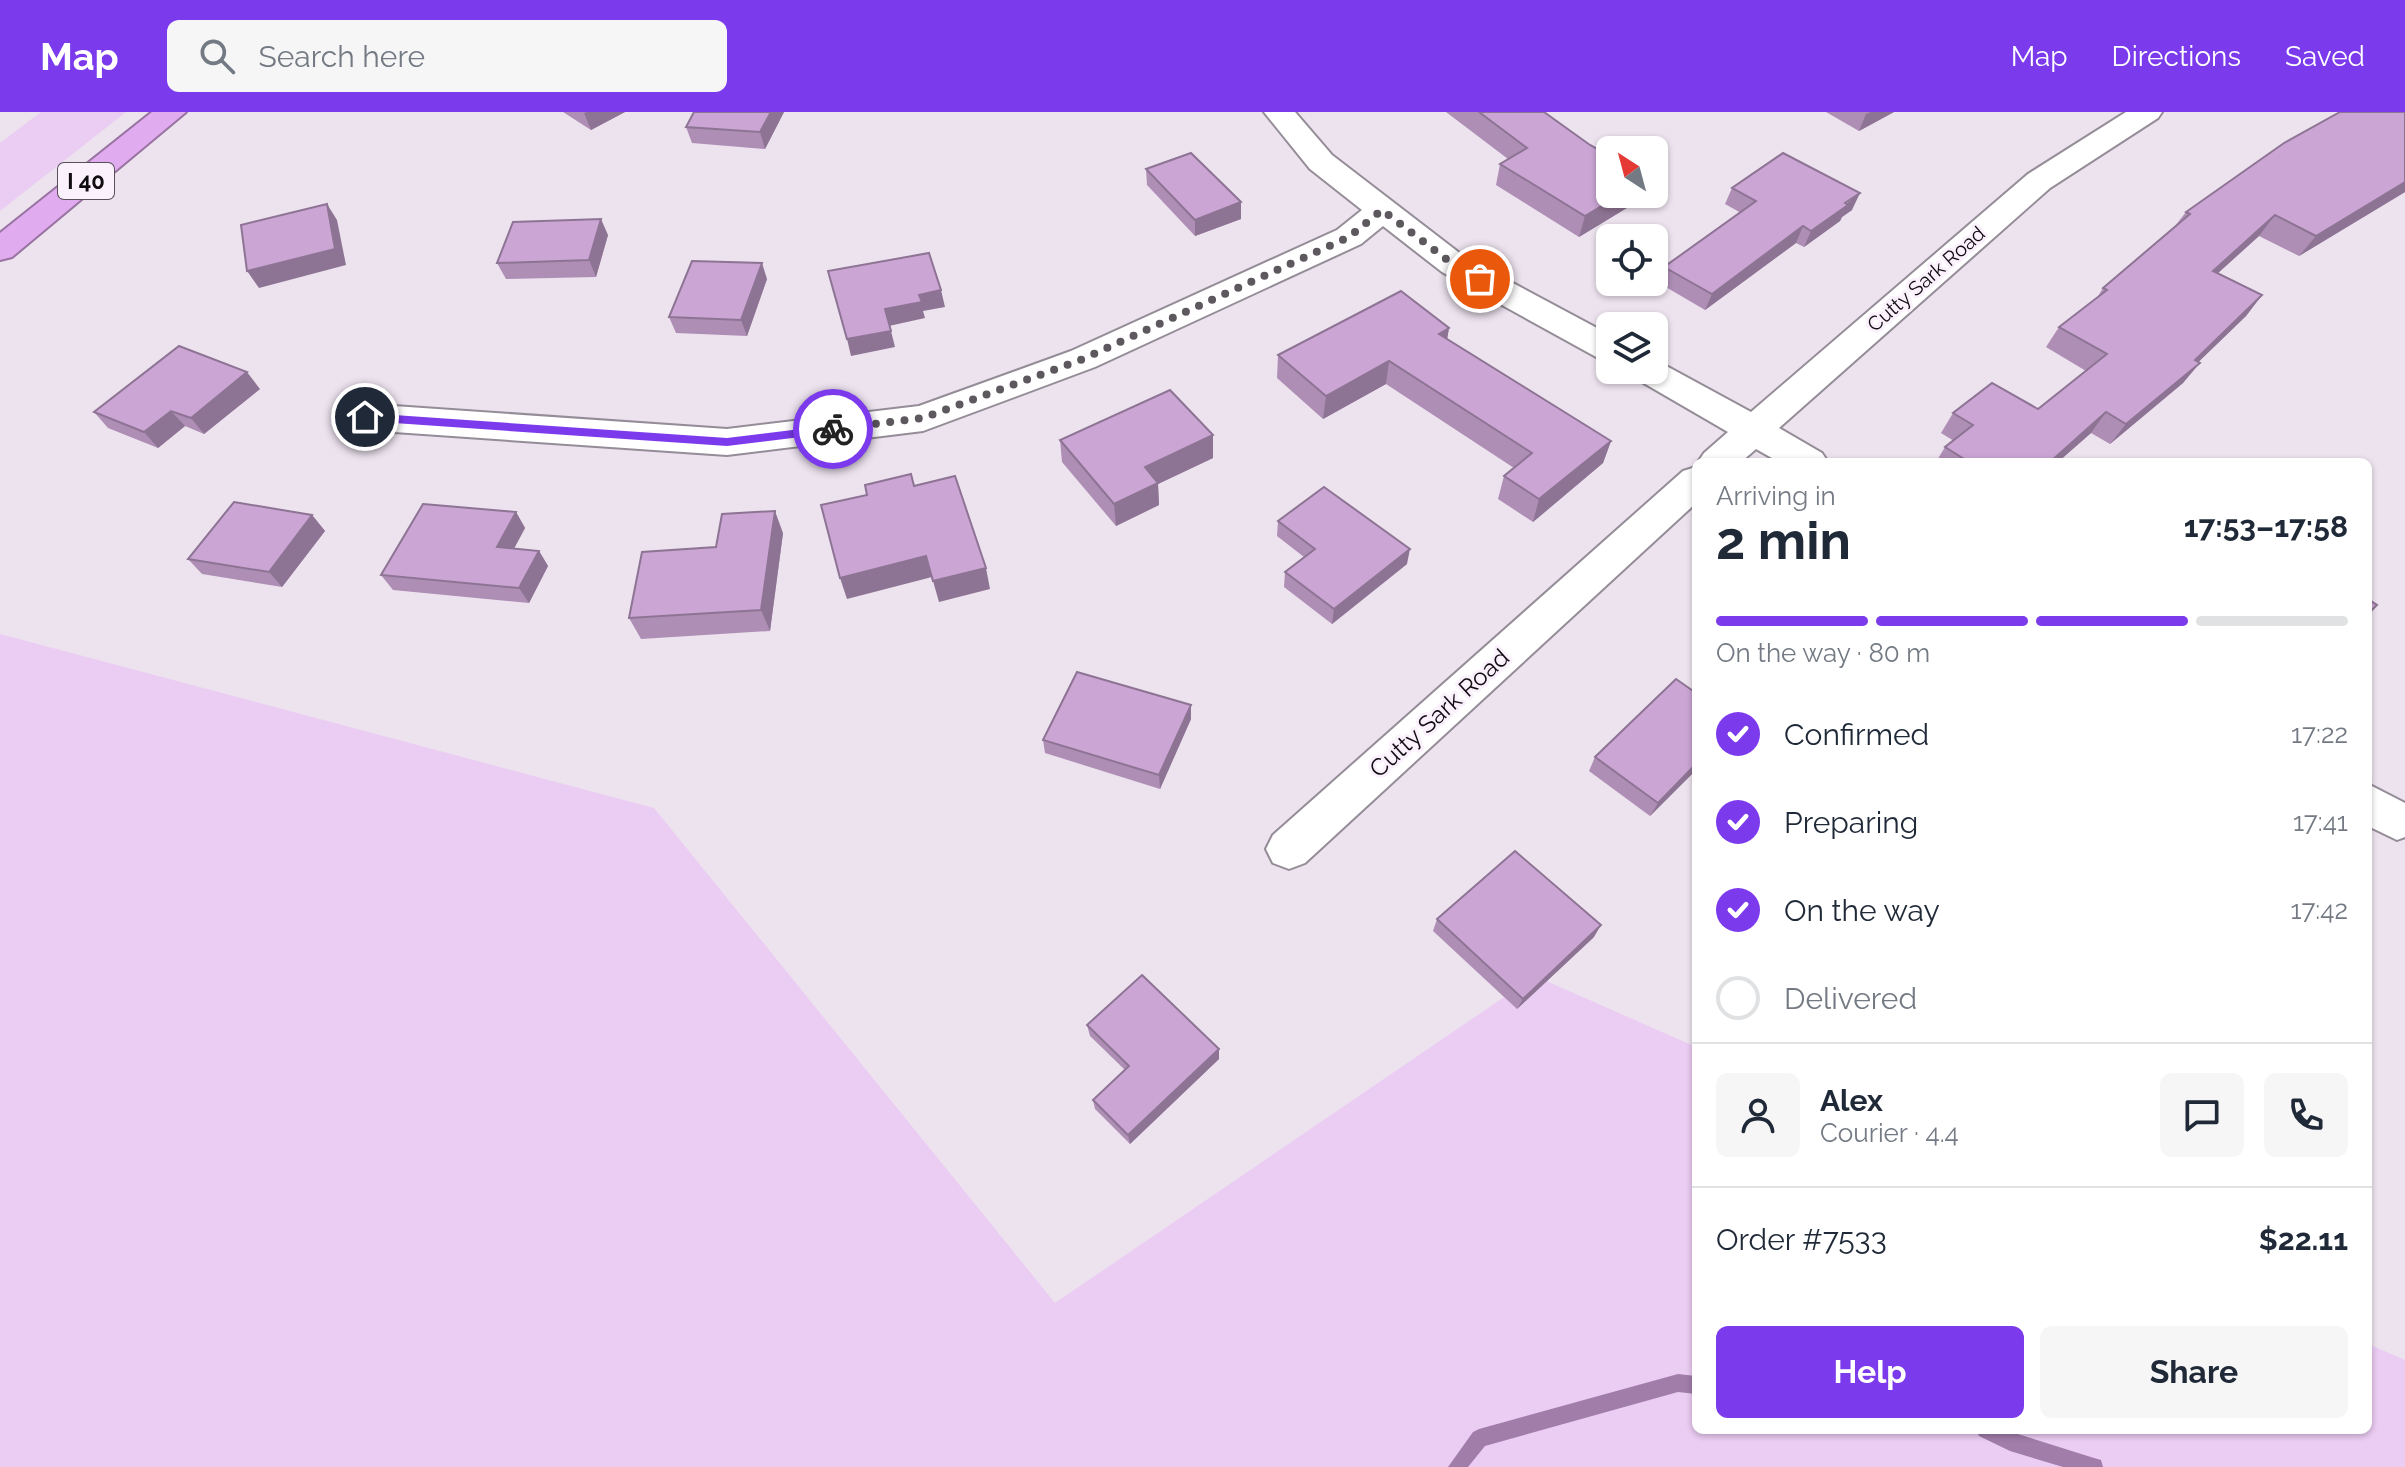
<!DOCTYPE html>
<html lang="en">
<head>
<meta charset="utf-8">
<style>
  body { margin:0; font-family:Raleway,sans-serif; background:#f6f6f7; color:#1f2937; height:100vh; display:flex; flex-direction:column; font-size:30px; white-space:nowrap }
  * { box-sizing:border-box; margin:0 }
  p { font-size:26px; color:#747a83 }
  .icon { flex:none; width:44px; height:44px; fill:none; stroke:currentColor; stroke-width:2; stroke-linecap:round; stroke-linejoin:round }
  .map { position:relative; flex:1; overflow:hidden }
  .panel { position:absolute; left:1692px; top:346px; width:680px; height:976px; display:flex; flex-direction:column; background:#fff; border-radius:12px; box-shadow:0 2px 6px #0004 }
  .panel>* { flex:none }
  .needle { width:52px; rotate:324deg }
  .tools { position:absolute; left:1596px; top:24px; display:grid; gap:16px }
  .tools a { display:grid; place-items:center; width:72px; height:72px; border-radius:12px; background:#fff; box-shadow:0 2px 6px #0004; font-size:40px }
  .pin { position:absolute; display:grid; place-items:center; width:68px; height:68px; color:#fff; margin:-34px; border:4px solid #fff; border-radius:50%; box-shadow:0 2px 8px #0007 }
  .courier { position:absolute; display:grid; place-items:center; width:80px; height:80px; margin:-40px; border:6px solid #7c3aed; border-radius:50%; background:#fff; color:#222; box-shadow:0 2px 10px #0007 }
  .headline em { font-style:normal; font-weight:700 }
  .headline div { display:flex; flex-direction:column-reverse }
  .headline { display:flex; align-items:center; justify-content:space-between; height:136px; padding:0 24px }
  h1 { font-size:52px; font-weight:700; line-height:60px }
  .bar { display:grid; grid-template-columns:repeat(4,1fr); gap:12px 8px; align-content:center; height:96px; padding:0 24px }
  .bar i { height:10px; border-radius:6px; background:#e0e1e3 }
  .bar .on { background:#7c3aed }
  .bar p { grid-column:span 4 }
  .line { display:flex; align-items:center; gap:20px; padding:0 24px; border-top:2px solid #e0e1e3 }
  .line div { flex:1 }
  .round { display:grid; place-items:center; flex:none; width:84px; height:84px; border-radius:12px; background:#f6f6f7 }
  ol { padding:0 24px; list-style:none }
  li { display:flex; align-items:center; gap:24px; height:88px }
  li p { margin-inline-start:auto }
  li .icon { padding:8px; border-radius:50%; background:#7c3aed; color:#fff; stroke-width:4 }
  li:last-child { color:#747a83 }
  li i { width:44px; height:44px; border:4px solid #e0e1e3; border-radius:50% }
  .button { display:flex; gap:16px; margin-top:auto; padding:16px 24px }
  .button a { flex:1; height:92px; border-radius:12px; background:#7c3aed; color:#fff; font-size:32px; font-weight:700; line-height:92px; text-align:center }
  .button a+a { background:#f6f6f7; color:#1f2937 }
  header { display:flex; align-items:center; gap:48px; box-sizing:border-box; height:112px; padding:0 40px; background:#7c3aed; color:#fff }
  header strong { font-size:38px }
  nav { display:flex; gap:44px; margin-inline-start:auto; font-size:28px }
  .search { width:560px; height:72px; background:#f6f6f7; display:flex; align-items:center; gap:20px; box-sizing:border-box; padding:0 28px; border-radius:12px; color:#747a83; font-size:30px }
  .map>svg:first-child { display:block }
</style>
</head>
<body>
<header>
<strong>Map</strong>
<div class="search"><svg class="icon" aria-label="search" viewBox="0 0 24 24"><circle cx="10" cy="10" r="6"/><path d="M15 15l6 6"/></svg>Search here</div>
<nav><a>Map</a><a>Directions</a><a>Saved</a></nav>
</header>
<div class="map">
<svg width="2405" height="1355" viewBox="0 0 2405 1355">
  <rect width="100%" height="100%" fill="#ede3ef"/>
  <g fill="#ebccf3">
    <polygon points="41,0 126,0 0,99 0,31"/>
    <polygon points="0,522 654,696 1055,1191 1535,864 1696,935 1696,1318 2368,1318 2368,1232 2405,1248 2405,1355 0,1355"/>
  </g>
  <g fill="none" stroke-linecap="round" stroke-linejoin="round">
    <g fill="#a17daa" fill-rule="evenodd">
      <polygon points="1678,1262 1696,1264 1696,1282 1678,1280 1485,1334 1468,1355 1448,1355 1473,1320 1479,1317"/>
      <polygon points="1976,1318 2005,1318 2094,1346 2101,1348 2103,1355 2063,1355 2010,1339 1979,1324"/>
    </g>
    <defs>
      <g id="street">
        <polygon points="1264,0 1295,0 1332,43 1466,146 1610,223 1610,250 1598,246 1442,160 1383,114 1361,132 1095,255 923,319 727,343 365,318 352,314 347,305 352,296 365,292 727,317 919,294 1071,239 1337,118 1362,98 1310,57"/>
        <polygon points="2126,0 2162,0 2158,6 2050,76 1779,316 1822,341 1828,350 1779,350 1756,337 1741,350 1698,350 1704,341 1728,320 1635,266 1629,258 1654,258 1654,248 1659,250 1751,300 2028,62"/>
        <polygon points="1696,355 1696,391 1305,751 1289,757 1273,751 1266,737 1273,723 1683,359"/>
        <polygon points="2368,672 2405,691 2405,725 2397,728 2368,714"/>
      </g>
      <polygon id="highway" points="152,0 186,0 12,145 0,148 0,121"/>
    </defs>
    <use href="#street" stroke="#948c97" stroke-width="4"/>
    <use href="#highway" stroke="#9873a1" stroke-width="4"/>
    <use href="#street" fill="#fff" fill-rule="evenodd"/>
    <use href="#highway" fill="#e1abef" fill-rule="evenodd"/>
  </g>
  <g fill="#af8eb6">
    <polygon points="563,0 625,0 591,18"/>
    <polygon points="784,0 765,37 692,31 686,15"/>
    <polygon points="1446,0 1544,0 1590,33 1610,82 1642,82 1640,88 1579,125 1496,73 1500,52 1508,47"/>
    <polygon points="1826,0 1894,0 1859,19"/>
    <polygon points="1146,57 1241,90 1241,107 1195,124 1147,73"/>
    <polygon points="1732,76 1852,98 1842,105 1840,109 1804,135 1796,131 1705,198 1659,171 1664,155 1741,101 1725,92"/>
    <polygon points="2405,80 2299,144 2259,124 2218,161 2262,183 2246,204 2198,250 2183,271 2110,332 2091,321 2058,350 1936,350 1945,335 1954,329 1941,321 1953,301 2038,297 2086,259 2046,235 2059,215 2097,186 2103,176 2175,114 2186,100"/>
    <polygon points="608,123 596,165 506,167 497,151"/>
    <polygon points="767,167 747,224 676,221 669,205"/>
    <polygon points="1449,216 1447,227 1611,329 1603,351 1533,410 1498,387 1504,364 1514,356 1386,272 1323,307 1277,266 1278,243"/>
    <polygon points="260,277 204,322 185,314 158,336 108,316 94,300"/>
    <polygon points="1060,328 1213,346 1158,372 1159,393 1116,414 1062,350"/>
    <polygon points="516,400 525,416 514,436 539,439 548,454 529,491 393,478 381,463"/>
    <polygon points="312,403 325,419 282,475 202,462 188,447"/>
    <polygon points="1278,409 1407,452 1332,512 1284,475 1285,460 1304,445 1277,424"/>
    <polygon points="783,421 770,519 641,527 629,506 716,435"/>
    <polygon points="1191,593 1191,607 1160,677 1045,641 1043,628"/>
    <polygon points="1595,645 1696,658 1650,704 1589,659"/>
    <polygon points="1437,807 1594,825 1517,897 1433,819"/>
    <polygon points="1087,913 1219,947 1130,1032 1095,997 1093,988 1125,958 1090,924"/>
  </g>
  <g fill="#8e7494">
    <polygon points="587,0 625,0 591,18 584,1"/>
    <polygon points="771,0 784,0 765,37 760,20"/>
    <polygon points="1871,0 1894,0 1859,19 1866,2"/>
    <polygon points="2405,70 2405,80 2299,144 2316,124"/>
    <polygon points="1860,81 1852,98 1842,105 1840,109 1804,135 1811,119"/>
    <polygon points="1621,82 1642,82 1640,88 1579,125 1585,104"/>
    <polygon points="1241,90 1241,107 1195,124 1195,108"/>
    <polygon points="327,92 337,108 346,153 259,176 247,159"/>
    <polygon points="2275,103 2259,124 2197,180 2213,159"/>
    <polygon points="601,107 608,123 596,165 589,148"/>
    <polygon points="1803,114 1796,131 1705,198 1712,182"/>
    <polygon points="762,151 767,167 747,224 741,208"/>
    <polygon points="941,178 945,195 923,199 925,206 889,214 885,197 919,183"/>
    <polygon points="2262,183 2246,204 2183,265 2200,251 2183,271 2110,332 2126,312 2195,248"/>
    <polygon points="1449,216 1445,240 1439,222"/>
    <polygon points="891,219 895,235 851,244 847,227"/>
    <polygon points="1389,249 1386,272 1323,307 1326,284"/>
    <polygon points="247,260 260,277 204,322 191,306"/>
    <polygon points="171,299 185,314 158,336 144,320"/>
    <polygon points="2106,300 2091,321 2058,350 2050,350"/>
    <polygon points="1213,323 1213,346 1158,372 1159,393 1116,414 1114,392 1145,355"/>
    <polygon points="1611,329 1603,351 1533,410 1539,387"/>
    <polygon points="775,399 783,421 770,519 761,498"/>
    <polygon points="516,400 525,416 507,450 497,435"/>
    <polygon points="312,403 325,419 282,475 269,460"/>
    <polygon points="1410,437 1407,452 1332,512 1334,497"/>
    <polygon points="539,439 548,454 529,491 519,476"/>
    <polygon points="926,444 932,465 847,487 840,466"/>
    <polygon points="986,456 990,477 939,490 933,469"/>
    <polygon points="1191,593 1191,607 1160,677 1159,663"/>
    <polygon points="1696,652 1696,658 1650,704 1658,691"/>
    <polygon points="1601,813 1594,825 1517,897 1523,887"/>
    <polygon points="1219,937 1219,947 1130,1032 1128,1023"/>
  </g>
  <g fill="#cba5d4" stroke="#8e7494" stroke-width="2">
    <polygon points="694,0 771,0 760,20 686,15"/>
    <polygon points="1479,0 1544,0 1590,33 1610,44 1610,82 1621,82 1585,104 1500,52 1527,36"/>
    <polygon points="2340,0 2405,0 2405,70 2316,124 2275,103 2213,159 2262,183 2195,248 2200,251 2126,312 2106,300 2050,350 1969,350 1945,335 1973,313 1953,301 1992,271 2038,297 2107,242 2059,215 2107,178 2103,176 2190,102 2186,100 2284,31"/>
    <polygon points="1191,41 1241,90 1195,108 1146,57"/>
    <polygon points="1783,41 1860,81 1845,91 1848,93 1811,119 1803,114 1712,182 1664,155 1756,89 1732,76"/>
    <polygon points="327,92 335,137 247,159 241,113"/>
    <polygon points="601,107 589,148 497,151 513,110"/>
    <polygon points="929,141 941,178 919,183 922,190 885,197 891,219 847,227 828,159"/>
    <polygon points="692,149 762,151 741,208 669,205"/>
    <polygon points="1401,179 1449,216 1439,222 1611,329 1539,387 1504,364 1532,341 1389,249 1326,284 1278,243"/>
    <polygon points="179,234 247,260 191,306 171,299 144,320 94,300"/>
    <polygon points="1170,278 1213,323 1145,355 1158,371 1114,392 1060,328"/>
    <polygon points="911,362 914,374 955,364 986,456 933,469 926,444 840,466 821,393 867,383 865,373"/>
    <polygon points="1324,375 1410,437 1334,497 1285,460 1315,437 1278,409"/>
    <polygon points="234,390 312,403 269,460 188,447"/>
    <polygon points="423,392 516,400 497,435 539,439 519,476 381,463"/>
    <polygon points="775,399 761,498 629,506 642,440 716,435 722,402"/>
    <polygon points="2368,487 2377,493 2368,502"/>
    <polygon points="1077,560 1191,593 1159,663 1043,628"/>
    <polygon points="1676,567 1696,581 1696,652 1658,691 1595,645"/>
    <polygon points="1515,739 1601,813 1523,887 1437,807"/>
    <polygon points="1142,863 1219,937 1128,1023 1093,988 1129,954 1087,913"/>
  </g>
  <polygon fill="#7c3aed" points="365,301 727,326 833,313 838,317 833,321 727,334 365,309 360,305"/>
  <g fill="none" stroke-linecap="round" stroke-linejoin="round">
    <polyline stroke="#5d575e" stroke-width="8" stroke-dasharray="0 14.4" points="833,317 923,306 1083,247 1349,125 1382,98 1454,153 1480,167"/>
  </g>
  <g text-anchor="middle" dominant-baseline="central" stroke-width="6" stroke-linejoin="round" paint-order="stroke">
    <g font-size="20" fill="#100c10" stroke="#faf1fd">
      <text transform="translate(1926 167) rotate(-41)">Cutty Sark Road</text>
    </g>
    <rect fill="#faf1fd" stroke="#565157" stroke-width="2" x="58" y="51" width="56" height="36" rx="6"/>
    <g font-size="22" font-weight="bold" fill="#100c10">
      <text x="86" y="69">I 40</text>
    </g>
    <g font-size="24" fill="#100c10" stroke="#faf1fd">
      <text transform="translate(1439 601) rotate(-42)">Cutty Sark Road</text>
    </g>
  </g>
</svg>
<div class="tools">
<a><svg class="needle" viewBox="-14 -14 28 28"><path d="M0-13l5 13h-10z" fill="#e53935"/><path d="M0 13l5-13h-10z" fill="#747a83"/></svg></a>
<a><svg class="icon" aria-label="locate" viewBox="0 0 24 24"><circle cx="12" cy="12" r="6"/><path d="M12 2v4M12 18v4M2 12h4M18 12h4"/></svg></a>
<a><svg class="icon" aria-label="layers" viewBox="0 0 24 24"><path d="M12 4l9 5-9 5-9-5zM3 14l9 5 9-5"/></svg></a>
</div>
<div class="pin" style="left:1480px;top:167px;background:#ea580c"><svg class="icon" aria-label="bag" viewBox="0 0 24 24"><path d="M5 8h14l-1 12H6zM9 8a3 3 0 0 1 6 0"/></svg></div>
<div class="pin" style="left:365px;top:305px;background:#1f2937"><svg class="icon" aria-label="home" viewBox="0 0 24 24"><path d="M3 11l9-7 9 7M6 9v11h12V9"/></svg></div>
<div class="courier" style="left:833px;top:317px"><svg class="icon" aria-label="bike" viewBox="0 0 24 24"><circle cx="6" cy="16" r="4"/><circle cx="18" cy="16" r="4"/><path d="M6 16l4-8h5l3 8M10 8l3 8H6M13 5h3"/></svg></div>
<section class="panel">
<div class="headline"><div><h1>2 min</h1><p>Arriving in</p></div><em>17:53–17:58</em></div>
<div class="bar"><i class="on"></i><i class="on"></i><i class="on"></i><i></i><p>On the way · 80 m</p></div>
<ol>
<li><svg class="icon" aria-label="check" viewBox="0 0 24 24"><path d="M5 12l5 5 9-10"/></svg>Confirmed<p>17:22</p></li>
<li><svg class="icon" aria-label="check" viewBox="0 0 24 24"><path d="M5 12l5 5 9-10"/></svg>Preparing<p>17:41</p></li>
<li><svg class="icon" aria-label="check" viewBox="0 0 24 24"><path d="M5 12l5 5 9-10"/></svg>On the way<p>17:42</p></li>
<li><i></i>Delivered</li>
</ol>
<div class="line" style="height:144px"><a class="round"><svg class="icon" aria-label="person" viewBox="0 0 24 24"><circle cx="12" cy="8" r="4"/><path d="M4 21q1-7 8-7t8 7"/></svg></a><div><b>Alex</b><p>Courier · 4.4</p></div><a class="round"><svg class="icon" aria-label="chat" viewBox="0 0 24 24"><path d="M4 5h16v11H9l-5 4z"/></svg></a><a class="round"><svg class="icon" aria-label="phone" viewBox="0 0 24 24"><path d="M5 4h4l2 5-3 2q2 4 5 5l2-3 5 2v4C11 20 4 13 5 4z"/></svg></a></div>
<div class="line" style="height:104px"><div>Order #7533</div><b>$22.11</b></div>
<div class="button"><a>Help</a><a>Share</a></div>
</section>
</div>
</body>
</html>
